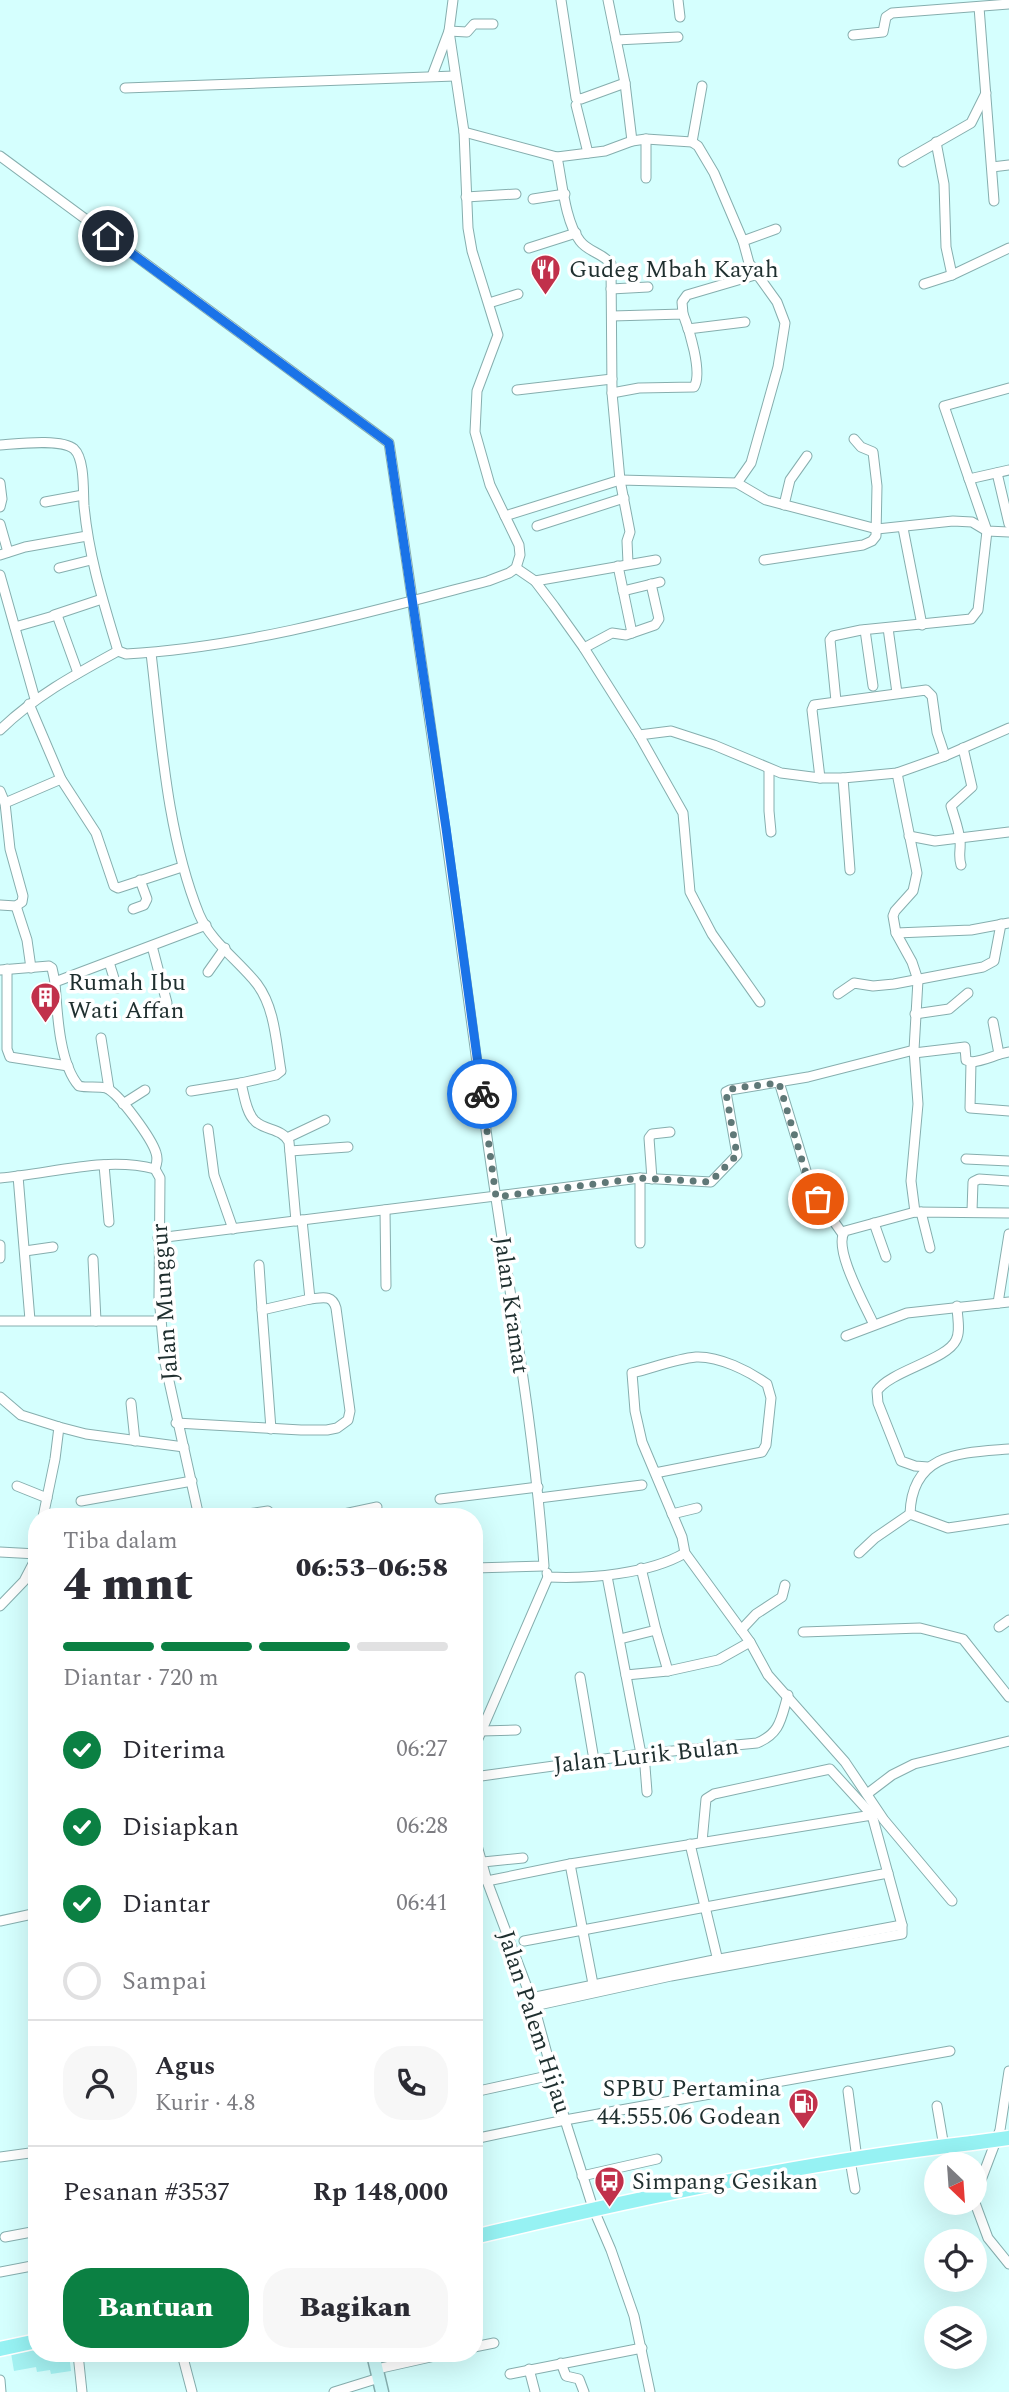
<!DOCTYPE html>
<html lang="id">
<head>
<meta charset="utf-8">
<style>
  body { margin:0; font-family:Spectral,serif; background:#f7f7f7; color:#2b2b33; height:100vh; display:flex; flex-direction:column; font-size:26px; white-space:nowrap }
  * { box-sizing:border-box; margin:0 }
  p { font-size:23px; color:#7c7c81 }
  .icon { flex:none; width:38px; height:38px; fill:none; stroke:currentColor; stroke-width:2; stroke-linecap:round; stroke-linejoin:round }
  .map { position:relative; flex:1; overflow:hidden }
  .drawer { position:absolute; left:28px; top:1508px; width:455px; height:854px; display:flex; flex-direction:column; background:#fff; border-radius:28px; box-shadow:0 7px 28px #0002 }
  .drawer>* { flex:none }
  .needle { width:46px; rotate:155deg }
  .fabs { position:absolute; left:924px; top:2152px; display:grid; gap:14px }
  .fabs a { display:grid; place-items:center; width:63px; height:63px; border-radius:50%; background:#fff; box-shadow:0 7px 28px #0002; font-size:35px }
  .pin { position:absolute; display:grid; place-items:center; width:60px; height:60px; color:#fff; margin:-30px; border:4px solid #fff; border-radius:50%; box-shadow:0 2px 7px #0007 }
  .courier { position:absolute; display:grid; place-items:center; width:70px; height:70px; margin:-35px; border:5px solid #1a73e8; border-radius:50%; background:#fff; color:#222; box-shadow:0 2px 9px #0007 }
  .overview em { font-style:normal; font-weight:800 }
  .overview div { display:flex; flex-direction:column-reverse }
  .overview { display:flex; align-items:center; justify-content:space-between; height:119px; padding:0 35px }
  h1 { font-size:46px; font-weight:800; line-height:52px }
  .bar { display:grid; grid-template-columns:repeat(4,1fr); gap:10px 7px; align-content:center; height:84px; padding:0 35px }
  .bar i { height:9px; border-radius:5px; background:#e1e1e2 }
  .bar .selected { background:#0b8043 }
  .bar p { grid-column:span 4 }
  .line { display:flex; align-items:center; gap:18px; padding:0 35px; border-top:2px solid #e1e1e2 }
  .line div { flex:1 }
  .round { display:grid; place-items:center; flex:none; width:74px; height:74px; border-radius:28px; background:#f7f7f7 }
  ol { padding:0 35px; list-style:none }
  li { display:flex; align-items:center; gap:21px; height:77px }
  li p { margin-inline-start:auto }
  li .icon { padding:7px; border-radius:50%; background:#0b8043; color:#fff; stroke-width:4 }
  li:last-child { color:#7c7c81 }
  li i { width:38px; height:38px; border:4px solid #e1e1e2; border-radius:50% }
  .button { display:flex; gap:14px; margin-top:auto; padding:14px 35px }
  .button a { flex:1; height:80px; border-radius:28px; background:#0b8043; color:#fff; font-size:28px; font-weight:800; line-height:80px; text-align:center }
  .button a+a { background:#f7f7f7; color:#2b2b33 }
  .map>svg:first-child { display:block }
</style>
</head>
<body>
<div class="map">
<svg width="1009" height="2392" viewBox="0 0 1009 2392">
  <rect width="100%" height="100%" fill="#d5fffe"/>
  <polygon fill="#a4f2f2" points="37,2349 37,2354 69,2354 71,2371 51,2374 50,2370 37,2372 36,2367 14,2371 11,2353"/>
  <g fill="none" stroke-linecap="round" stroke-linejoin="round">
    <defs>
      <g id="minor">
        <polyline points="561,0 576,98 581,99 625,83"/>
        <polyline points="608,0 625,83 632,141"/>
        <polyline points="678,0 680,17"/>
        <polyline points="979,7 994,201"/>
        <polyline points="853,35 883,32 886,17 892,13 1009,4"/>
        <polyline points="616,40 678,37"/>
        <polyline points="432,76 449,31 467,32 474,24 493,24"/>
        <polyline points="125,88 455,76"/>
        <polyline points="576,105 588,153"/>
        <polyline points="464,132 557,157 605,151 632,141 646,139 692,142 698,146 714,173 743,241 776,229"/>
        <polyline points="692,142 702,86"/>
        <polyline points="936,142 944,184 946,247 952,275"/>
        <path d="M0,156L389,443C424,674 456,905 487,1137C507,1280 534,1423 544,1566L474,1568"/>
        <path d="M557,157C562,181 565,222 580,241C588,252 603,253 611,264L612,393L620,480L630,532L627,541L628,563"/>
        <polyline points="903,162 971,123 986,93"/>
        <polyline points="992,167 1009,165"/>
        <polyline points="646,178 646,139"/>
        <polyline points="466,197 516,194"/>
        <polyline points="533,199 565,194"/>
        <polyline points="529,248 576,233"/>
        <polyline points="924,284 952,275 1009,248"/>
        <polyline points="611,289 648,287"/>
        <polyline points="489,303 518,294"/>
        <polyline points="683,314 682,302 687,295 755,275"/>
        <polyline points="688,329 745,322"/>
        <polyline points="517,390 612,379"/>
        <path d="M612,393L639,388L694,387C703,373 689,329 683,314L612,316"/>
        <path d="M0,445C16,444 61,438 74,449C85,459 83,492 84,506C89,558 103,601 118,651"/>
        <polyline points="997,473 1009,524"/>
        <polyline points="969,479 1009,470"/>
        <polyline points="0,483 2,499 0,507"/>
        <polyline points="737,483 751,463 778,367 785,323 777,302 749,263 743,241"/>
        <polyline points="45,502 83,495"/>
        <polyline points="784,505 790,480 807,456"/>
        <polyline points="505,516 620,480 737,483 766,500 877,529 953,521 972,522 987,531 1009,532"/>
        <polyline points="0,524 8,552"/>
        <polyline points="537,526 624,498"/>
        <polyline points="903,528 922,625"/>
        <polyline points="0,555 25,547 87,536"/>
        <polyline points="764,560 863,545 872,541 876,536 877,486 873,452 861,447 854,439"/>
        <polyline points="618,566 632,633"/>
        <polyline points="59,568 91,560"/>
        <polyline points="516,568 535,581 554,606 584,648 639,735 671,731 714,745 781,773 820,778 843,778 897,773 945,756 1009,728"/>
        <polyline points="0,575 35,699"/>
        <polyline points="535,581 656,560"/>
        <polyline points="623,591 660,582"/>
        <polyline points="54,615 102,599"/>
        <polyline points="15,627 57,615 78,673"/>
        <polyline points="888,628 897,693"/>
        <polyline points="865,630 873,686"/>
        <polyline points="584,648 612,633 626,635 655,625 659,619 651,584"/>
        <path d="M151,653C161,738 167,835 199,914C211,942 239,961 257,984C275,1008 276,1042 281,1071L276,1075L241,1083"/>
        <polyline points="836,701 830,640 833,636 861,630 971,619 978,610 987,531 944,406 1009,388"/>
        <polyline points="29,704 61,779 96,833 114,886 118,888 182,867"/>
        <path d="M0,730C35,696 76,674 118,651L126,654C248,647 370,612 488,581L509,573L516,568L520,555L519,545L490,485L475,432L477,391L498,335L472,251L468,228L464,132L449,31L453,0"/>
        <polyline points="639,735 683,813 690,892 712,934 760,1002"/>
        <polyline points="769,769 769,811 771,832"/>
        <polyline points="897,773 917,873 913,891 895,911 893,916 896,933 912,962 918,980 914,1050 918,1104 911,1181 915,1212"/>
        <polyline points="820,778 812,710 814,705 926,690 932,696 937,732 945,756"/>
        <polyline points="843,778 850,870"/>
        <polyline points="0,791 5,803"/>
        <polyline points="909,836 935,841 1009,832"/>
        <path d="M961,865C958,855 961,850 960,841C959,829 954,817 951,806L972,787L963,748"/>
        <polyline points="0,905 16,906 22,902 23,896 10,849 5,803 61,779"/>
        <polyline points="16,906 27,940 31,968"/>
        <polyline points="133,909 144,905 147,899 140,880"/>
        <polyline points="896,933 971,930 1009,923"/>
        <polyline points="152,946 167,1003"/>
        <polyline points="109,962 117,988"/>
        <polyline points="7,969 7,1049 10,1057 68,1066"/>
        <polyline points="0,970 49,966 52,968 55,982"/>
        <polyline points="208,972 225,948"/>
        <polyline points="838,994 854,983 873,986 894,984 983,967 994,961 1001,924"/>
        <polyline points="915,1014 949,1009 968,993"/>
        <polyline points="993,1022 999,1054"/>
        <polyline points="101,1038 109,1089"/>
        <polyline points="914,1053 965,1047 966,1060 971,1062 970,1108 1009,1111"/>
        <path d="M971,1062C985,1061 996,1054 1009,1052"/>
        <polyline points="779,1082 808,1177 818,1199 842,1233"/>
        <path d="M191,1091L241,1083C244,1094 246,1113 255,1121C265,1131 282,1128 289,1142L296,1221"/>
        <polyline points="123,1104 145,1090"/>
        <polyline points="208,1129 214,1175 233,1229"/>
        <polyline points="287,1138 325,1120"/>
        <polyline points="290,1151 348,1147"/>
        <polyline points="966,1159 1009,1161"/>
        <polyline points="104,1165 109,1222"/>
        <path d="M155,1169C157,1163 158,1159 156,1153C152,1139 119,1093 106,1088C98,1086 87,1088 79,1086C59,1064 57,1010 55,982L206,925"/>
        <polyline points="155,1169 160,1178 159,1297 165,1363 199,1517"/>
        <polyline points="18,1176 30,1320"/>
        <path d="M0,1178C51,1174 105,1156 155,1169"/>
        <polyline points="640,1178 640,1243"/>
        <polyline points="652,1179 649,1138 652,1134 670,1132"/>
        <polyline points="385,1210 386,1286"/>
        <polyline points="972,1211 973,1182 979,1179 1009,1181"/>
        <polyline points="921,1212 930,1248"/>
        <polyline points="874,1223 886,1257"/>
        <polyline points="158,1238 640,1178 711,1182 737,1155 726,1092 730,1090 808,1077 914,1050"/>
        <polyline points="0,1245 0,1258"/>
        <polyline points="25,1251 53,1247"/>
        <polyline points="93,1259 96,1321"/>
        <polyline points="259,1265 262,1310"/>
        <polyline points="998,1303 1009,1234"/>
        <polyline points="0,1321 161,1321"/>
        <path d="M873,1323C865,1305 832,1247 845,1231L915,1212L1009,1213"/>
        <polyline points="846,1336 907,1313 1009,1302"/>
        <polyline points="0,1397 21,1415 59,1427 86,1434 184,1447"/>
        <polyline points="131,1403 135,1441"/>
        <path d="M176,1423L301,1430H327L337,1428L348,1420L350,1411L336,1308C332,1294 322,1298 310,1299L302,1220"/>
        <polyline points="271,1429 262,1310 310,1299"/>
        <path d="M928,1467L915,1466L901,1461L878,1403L877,1391C890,1371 947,1360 956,1340C961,1331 957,1316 957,1306"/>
        <path d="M655,1473L762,1452L766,1445L771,1398L767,1384C749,1371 719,1356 696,1357C675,1359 653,1368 632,1373L635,1411L642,1442L682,1537L685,1553L750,1642L768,1675L845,1762L884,1820L952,1901"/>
        <polyline points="17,1486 47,1498"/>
        <polyline points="539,1498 642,1485"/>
        <polyline points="440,1499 538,1487"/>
        <polyline points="81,1501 192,1481"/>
        <polyline points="672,1514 697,1508"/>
        <path d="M910,1514C912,1452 961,1453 1009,1449"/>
        <polyline points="43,1517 55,1459 59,1427"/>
        <polyline points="227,1517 268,1511 273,1517"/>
        <polyline points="330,1517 377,1507"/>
        <polyline points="0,1552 37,1554"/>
        <polyline points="859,1553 875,1538 910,1514 948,1528 1009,1519"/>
        <path d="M547,1573L548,1577C589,1579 649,1574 685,1553"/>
        <polyline points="607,1576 641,1754"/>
        <polyline points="0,1606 24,1581 37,1556"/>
        <polyline points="999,1627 1009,1620"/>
        <polyline points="656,1630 668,1671"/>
        <polyline points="741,1630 756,1614 782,1597 785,1585"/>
        <polyline points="803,1632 920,1628 963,1639 1009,1697"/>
        <polyline points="620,1639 656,1630 641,1568"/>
        <polyline points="626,1675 668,1671 718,1660 750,1642"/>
        <polyline points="580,1677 594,1760"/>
        <polyline points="481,1731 516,1730"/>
        <polyline points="474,1748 548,1577"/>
        <polyline points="644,1754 647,1792"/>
        <path d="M474,1777L641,1754L757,1743C781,1733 781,1718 788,1695"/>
        <polyline points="867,1794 892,1775 914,1764 1009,1741"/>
        <polyline points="474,1835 487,1881 534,2006 565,2120 593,2208 611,2250 634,2316 650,2392"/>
        <polyline points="702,1842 706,1799 714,1794 830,1769 872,1815"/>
        <polyline points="690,1844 719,1965"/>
        <polyline points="483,1862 523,1858"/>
        <polyline points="570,1864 593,1984"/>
        <polyline points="487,1881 570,1864 872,1815 902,1925 902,1934 671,1976 534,2006"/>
        <polyline points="0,1921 37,1913"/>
        <polyline points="524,1941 888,1873"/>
        <polyline points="531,1998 709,1961 902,1925"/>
        <polyline points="36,2080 37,2084"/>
        <polyline points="848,2091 857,2159"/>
        <polyline points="474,2092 552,2075"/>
        <polyline points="937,2106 944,2147"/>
        <polyline points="474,2139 565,2120 950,2051"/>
        <polyline points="0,2157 37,2152"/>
        <polyline points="850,2160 855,2189"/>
        <polyline points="582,2176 657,2159"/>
        <polyline points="975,2196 1000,2130 1009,2071"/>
        <polyline points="975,2203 988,2238 1009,2264"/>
        <polyline points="5,2237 37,2231"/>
        <polyline points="0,2272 37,2265"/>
        <polyline points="474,2347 494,2343"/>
        <polyline points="78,2354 82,2392"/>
        <polyline points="182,2354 192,2392"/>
        <polyline points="561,2363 566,2376 579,2379 584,2392"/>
        <polyline points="377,2369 444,2354"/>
        <polyline points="529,2369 535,2392"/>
        <polyline points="510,2374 642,2348"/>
        <polyline points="0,2380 1,2392"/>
        <polyline points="334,2392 379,2378"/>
      </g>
      <polyline id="secondary" points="373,2354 382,2392"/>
      <g id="primary">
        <path d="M474,2237C639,2198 804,2162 972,2143"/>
        <polyline points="0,2349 37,2341"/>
      </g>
    </defs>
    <use href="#minor" stroke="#86aeae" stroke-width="11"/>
    <use href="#secondary" stroke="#86aeae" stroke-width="15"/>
    <use href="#primary" stroke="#fff" stroke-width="17"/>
    <use href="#minor" stroke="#fff" stroke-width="9"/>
    <use href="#secondary" stroke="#caf9f9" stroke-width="12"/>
    <use href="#primary" stroke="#96f2f3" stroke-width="14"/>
    <defs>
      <polyline id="primary-bridge" points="972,2143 1009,2138"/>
    </defs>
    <use href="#primary-bridge" stroke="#fff" stroke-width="17" stroke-linecap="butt"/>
    <use href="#primary-bridge" stroke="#96f2f3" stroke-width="14"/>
  </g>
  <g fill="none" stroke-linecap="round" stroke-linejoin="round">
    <polyline stroke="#5f7877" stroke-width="7" stroke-dasharray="0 12.6" points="482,1094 496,1197 640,1178 710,1182 737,1155 726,1093 734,1088 779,1083 807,1177 818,1199"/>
    <polyline stroke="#1a73e8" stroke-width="9" points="108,236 389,443 446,828 482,1094"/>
  </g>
  <defs>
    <symbol id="restaurant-pin" viewBox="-11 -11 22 30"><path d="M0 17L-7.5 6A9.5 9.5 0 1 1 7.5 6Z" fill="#c1314b" stroke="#fff"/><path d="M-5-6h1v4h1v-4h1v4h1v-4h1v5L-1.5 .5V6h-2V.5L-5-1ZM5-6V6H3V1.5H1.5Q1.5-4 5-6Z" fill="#fff"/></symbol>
    <symbol id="building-pin" viewBox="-11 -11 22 30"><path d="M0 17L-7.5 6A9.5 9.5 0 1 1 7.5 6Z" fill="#c1314b" stroke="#fff"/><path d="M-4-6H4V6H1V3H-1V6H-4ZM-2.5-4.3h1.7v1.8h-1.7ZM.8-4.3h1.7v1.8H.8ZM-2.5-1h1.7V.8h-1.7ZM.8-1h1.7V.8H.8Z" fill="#fff"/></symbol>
    <symbol id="fuel-pin" viewBox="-11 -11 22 30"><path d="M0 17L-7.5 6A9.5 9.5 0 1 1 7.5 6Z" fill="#c1314b" stroke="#fff"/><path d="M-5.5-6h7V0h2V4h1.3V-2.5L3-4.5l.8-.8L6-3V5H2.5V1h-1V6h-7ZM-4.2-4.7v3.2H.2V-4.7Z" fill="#fff"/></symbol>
    <symbol id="bus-pin" viewBox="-11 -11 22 30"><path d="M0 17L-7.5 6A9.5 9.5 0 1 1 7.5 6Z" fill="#c1314b" stroke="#fff"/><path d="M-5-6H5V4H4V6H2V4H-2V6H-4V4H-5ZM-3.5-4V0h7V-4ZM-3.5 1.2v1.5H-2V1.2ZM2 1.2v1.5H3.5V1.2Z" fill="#fff"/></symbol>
  </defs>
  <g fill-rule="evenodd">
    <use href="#restaurant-pin" x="528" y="252" width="35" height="47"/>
    <use href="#building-pin" x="28" y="980" width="35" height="47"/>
    <use href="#fuel-pin" x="786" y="2086" width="35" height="47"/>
    <use href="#bus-pin" x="592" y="2164" width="35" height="47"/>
  </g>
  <g text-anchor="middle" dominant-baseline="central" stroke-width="7" stroke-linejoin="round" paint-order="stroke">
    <g font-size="24" fill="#1f2f2f" stroke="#fff" text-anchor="start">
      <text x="569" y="270">Gudeg Mbah Kayah</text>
      <text x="68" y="983">Rumah Ibu<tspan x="68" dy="28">Wati Affan</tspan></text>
      <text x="781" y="2089" text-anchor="end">SPBU Pertamina<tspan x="781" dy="28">44.555.06 Godean</tspan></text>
      <text x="632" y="2182">Simpang Gesikan</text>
    </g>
    <g font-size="24" fill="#1f2f2f" stroke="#fff">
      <text transform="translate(165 1302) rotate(-94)">Jalan Munggur</text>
      <text transform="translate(511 1305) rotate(82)">Jalan Kramat</text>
      <text transform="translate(646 1756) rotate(-6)">Jalan Lurik Bulan</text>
      <text transform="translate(534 2022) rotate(72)">Jalan Palem Hijau</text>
    </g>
  </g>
</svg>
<div class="fabs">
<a><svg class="needle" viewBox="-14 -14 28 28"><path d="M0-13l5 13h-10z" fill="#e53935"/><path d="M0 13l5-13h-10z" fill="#7c7c81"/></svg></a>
<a><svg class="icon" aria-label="locate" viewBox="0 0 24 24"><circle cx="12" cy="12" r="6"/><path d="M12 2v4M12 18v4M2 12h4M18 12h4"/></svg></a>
<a><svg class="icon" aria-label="layers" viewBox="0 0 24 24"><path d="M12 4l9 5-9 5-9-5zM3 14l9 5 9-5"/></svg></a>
</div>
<div class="pin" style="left:818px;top:1199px;background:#ea580c"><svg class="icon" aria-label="bag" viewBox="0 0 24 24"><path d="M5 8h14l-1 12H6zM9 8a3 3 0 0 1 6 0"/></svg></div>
<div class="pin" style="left:108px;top:236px;background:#1f2937"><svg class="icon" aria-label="home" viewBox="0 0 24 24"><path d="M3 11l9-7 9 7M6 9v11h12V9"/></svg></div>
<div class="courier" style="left:482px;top:1094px"><svg class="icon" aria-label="bike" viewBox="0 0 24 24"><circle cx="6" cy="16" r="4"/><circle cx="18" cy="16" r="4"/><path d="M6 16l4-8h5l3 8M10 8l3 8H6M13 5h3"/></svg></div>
<section class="drawer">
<div class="overview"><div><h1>4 mnt</h1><p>Tiba dalam</p></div><em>06:53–06:58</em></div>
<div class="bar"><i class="selected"></i><i class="selected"></i><i class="selected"></i><i></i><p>Diantar · 720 m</p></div>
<ol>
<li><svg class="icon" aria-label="check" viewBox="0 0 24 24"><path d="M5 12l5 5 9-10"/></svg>Diterima<p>06:27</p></li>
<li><svg class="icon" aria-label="check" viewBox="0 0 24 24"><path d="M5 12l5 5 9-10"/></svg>Disiapkan<p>06:28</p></li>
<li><svg class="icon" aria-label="check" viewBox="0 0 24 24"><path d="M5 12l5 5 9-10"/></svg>Diantar<p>06:41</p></li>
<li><i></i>Sampai</li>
</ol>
<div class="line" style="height:126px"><a class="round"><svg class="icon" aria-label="person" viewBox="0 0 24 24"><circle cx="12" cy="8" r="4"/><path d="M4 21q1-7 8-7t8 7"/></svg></a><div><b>Agus</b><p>Kurir · 4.8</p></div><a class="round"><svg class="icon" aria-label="phone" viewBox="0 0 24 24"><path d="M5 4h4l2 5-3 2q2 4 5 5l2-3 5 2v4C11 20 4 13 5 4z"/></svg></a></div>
<div class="line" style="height:91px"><div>Pesanan #3537</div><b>Rp 148,000</b></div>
<div class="button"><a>Bantuan</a><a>Bagikan</a></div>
</section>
</div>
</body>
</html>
